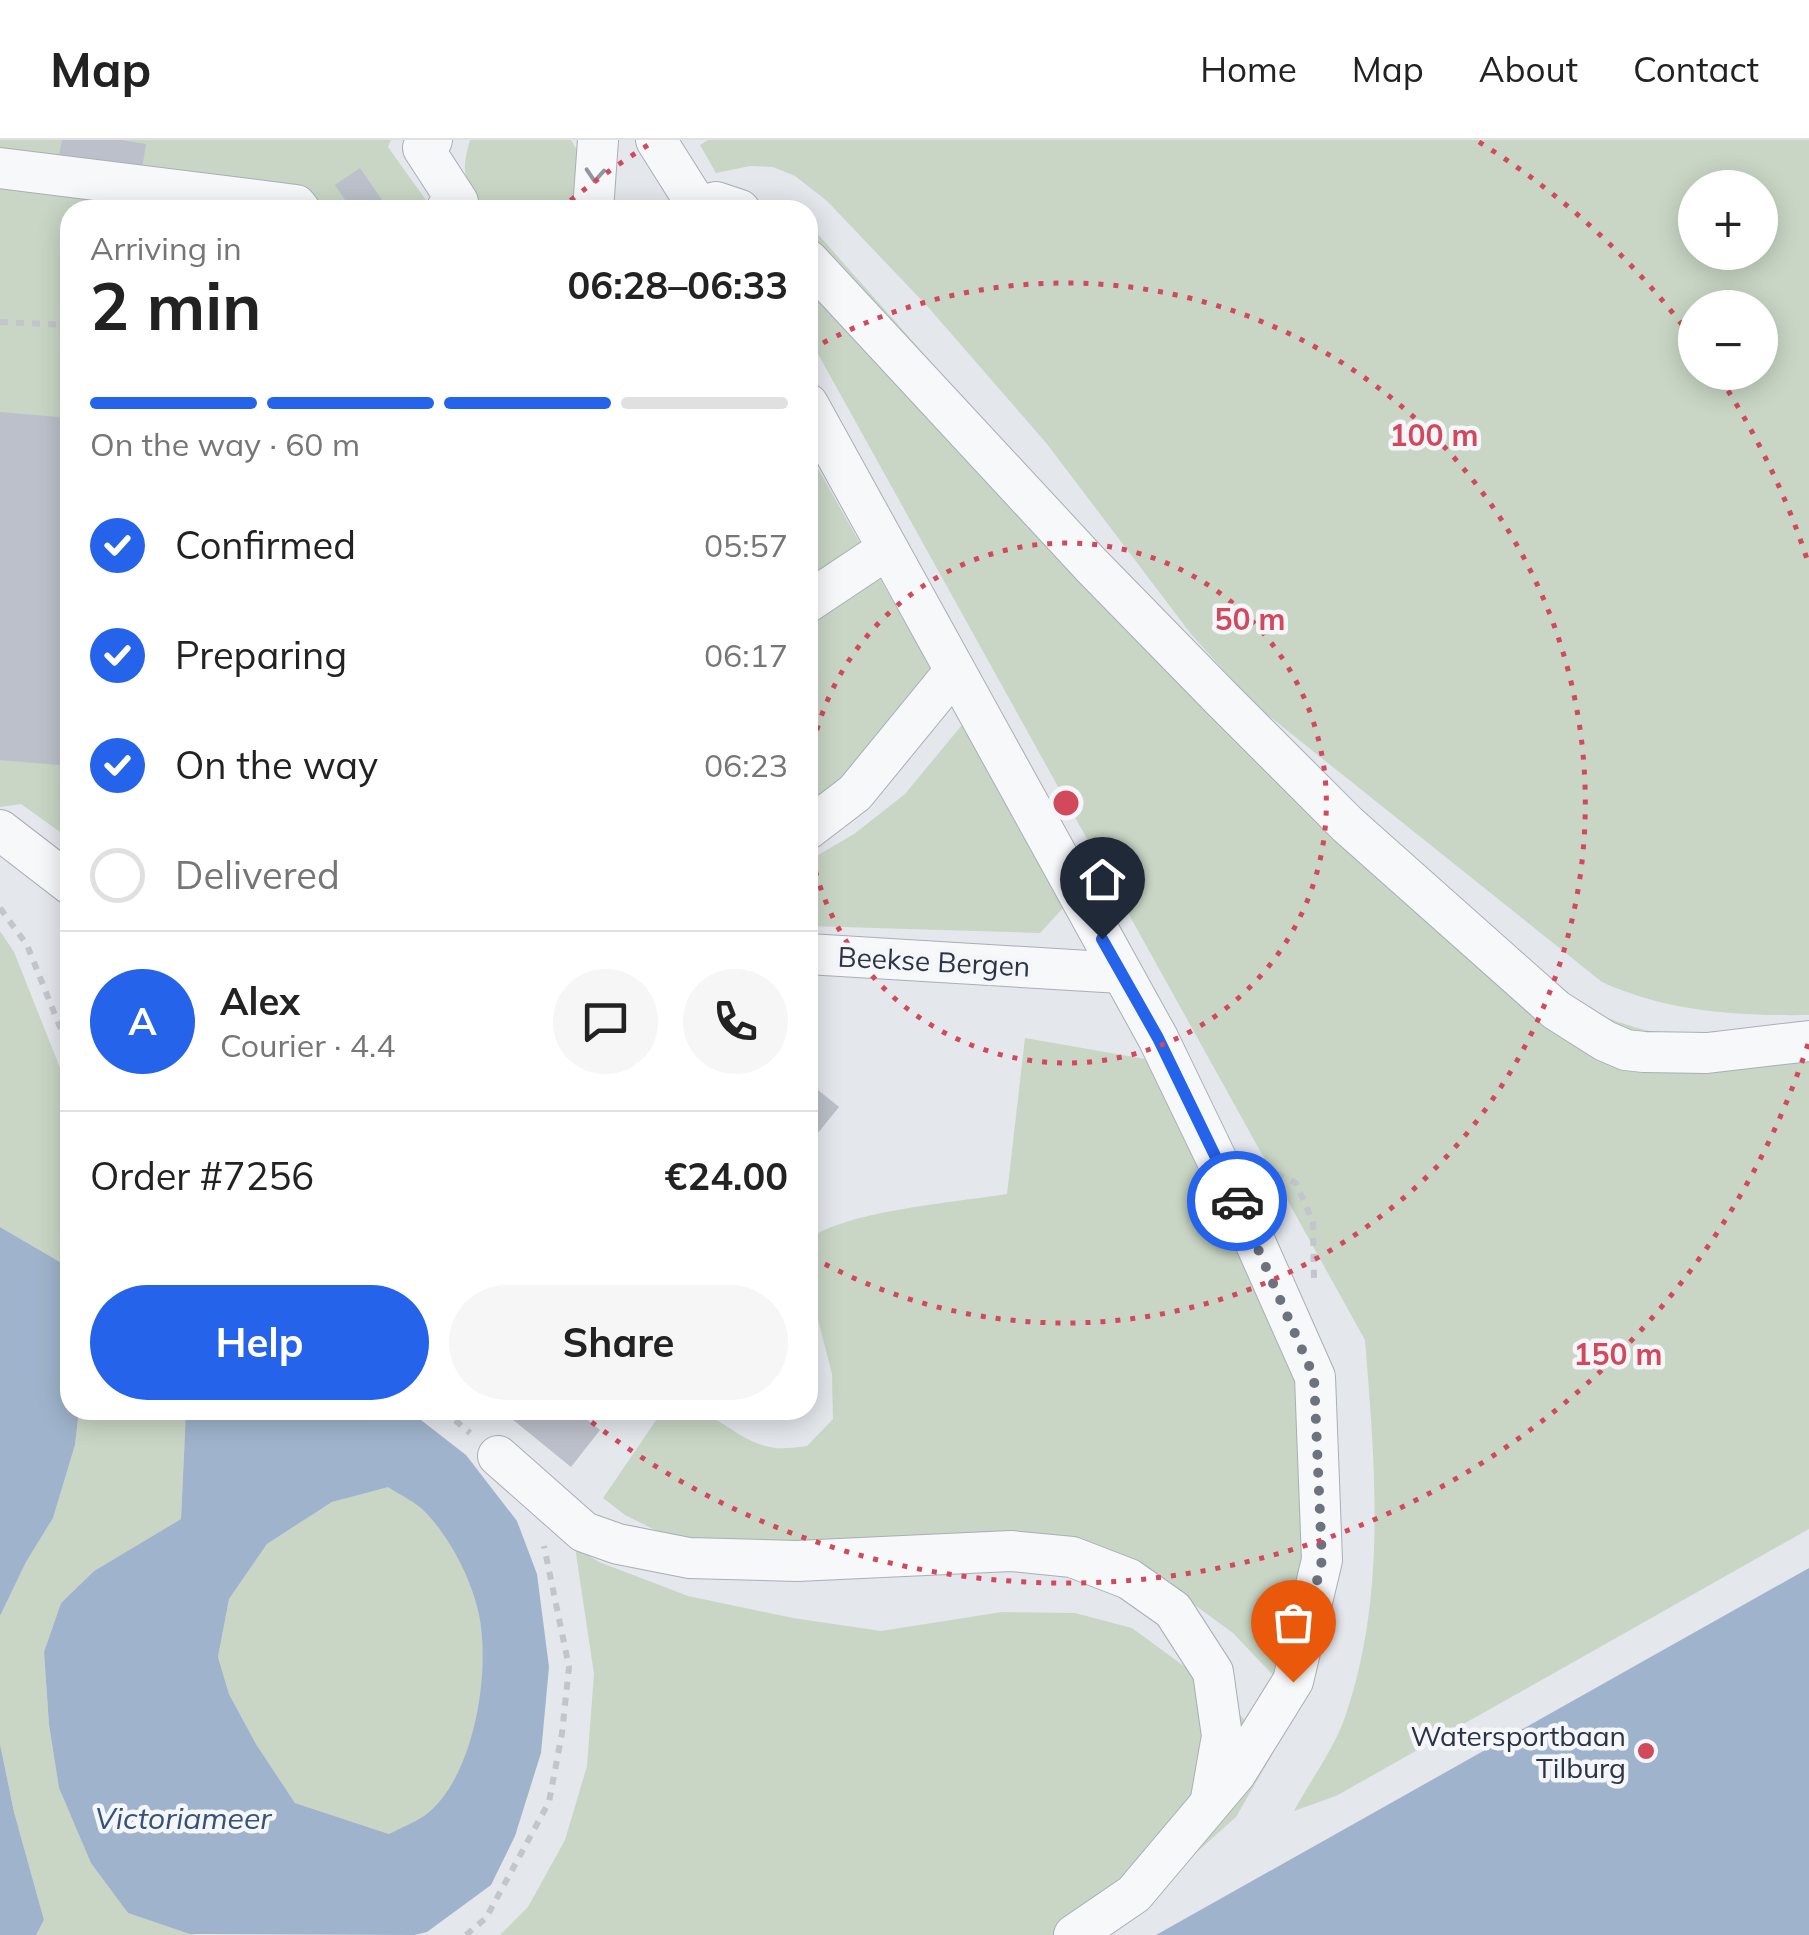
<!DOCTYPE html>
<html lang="en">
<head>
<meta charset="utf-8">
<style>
  body { margin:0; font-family:Mulish,sans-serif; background:#f6f6f6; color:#222; height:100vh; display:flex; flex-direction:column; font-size:38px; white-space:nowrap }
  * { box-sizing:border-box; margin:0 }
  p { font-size:32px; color:#767676 }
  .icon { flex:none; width:55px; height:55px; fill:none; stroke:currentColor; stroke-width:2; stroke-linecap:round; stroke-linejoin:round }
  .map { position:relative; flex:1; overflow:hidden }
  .panel { position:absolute; left:60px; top:60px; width:758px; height:1220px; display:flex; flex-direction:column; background:#fff; border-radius:30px; box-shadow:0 5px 25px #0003 }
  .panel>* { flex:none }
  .controls { position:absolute; left:1678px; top:30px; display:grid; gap:20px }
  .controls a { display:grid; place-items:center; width:100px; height:100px; border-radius:50%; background:#fff; box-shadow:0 5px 25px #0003; font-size:50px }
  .pin { position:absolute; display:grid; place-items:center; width:85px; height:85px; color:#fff; margin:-102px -42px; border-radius:50% 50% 50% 0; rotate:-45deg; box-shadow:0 0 10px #0007 }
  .pin .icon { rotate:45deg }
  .courier { position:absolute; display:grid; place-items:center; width:100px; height:100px; margin:-50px; border:8px solid #2563eb; border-radius:50%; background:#fff; color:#222; box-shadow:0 2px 12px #0007 }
  .headline em { font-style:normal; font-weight:700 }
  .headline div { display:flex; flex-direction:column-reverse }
  .headline { display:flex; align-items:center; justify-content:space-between; height:170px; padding:0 30px }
  h1 { font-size:65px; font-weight:700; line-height:75px }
  .bar { display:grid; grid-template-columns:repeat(4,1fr); gap:15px 10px; align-content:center; height:120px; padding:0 30px }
  .bar i { height:12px; border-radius:8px; background:#e0e0e0 }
  .bar .current { background:#2563eb }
  .bar p { grid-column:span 4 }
  .line { display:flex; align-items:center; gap:25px; padding:0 30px; border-top:2px solid #e0e0e0 }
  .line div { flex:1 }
  .round { display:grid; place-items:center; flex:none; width:105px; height:105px; border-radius:52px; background:#f6f6f6 }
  ol { padding:0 30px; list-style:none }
  li { display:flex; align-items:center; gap:30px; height:110px }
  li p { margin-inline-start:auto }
  li .icon { padding:10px; border-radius:50%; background:#2563eb; color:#fff; stroke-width:4 }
  li:last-child { color:#767676 }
  li i { width:55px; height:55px; border:5px solid #e0e0e0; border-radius:50% }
  .button { display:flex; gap:20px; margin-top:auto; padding:20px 30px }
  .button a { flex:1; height:115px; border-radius:60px; background:#2563eb; color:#fff; font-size:40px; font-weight:700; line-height:115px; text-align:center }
  .button a+a { background:#f6f6f6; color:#222 }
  header { display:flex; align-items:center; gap:60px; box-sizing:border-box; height:140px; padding:0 50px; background:#fff; border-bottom:2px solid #e0e0e0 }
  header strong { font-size:48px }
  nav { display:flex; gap:55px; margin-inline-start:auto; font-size:35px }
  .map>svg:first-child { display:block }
</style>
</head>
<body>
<header>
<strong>Map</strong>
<nav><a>Home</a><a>Map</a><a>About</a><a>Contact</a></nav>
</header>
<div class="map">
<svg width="1809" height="1795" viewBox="0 0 1809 1795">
  <rect width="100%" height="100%" fill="#e4e7ec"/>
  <g fill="#c9d6c5" fill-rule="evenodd">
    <polygon points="0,0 391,0 388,7 433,70 70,70 70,699 21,664 0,667"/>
    <path d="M470,0H571L582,19L580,70H484C465,42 460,34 470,0Z"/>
    <path d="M708,0H1809V875C1738,876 1667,872 1602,842L1254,564L1191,494L1047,304L928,167L827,61L795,36L773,27L750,26L716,33L700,5ZM1695,48H1760V112H1695ZM1695,168H1760V232H1695Z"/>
    <path d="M808,83L986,284L1233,587L1585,868C1663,905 1726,902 1809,903V1389L1336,1656L1294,1671C1310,1641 1334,1609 1345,1577C1387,1456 1375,1325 1365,1200L808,196Z"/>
    <polygon points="808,311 940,545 808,675"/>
    <polygon points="962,585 1064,767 1040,793 808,786 808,721 854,694 905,654"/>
    <polygon points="0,791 14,812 70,953 70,1124 65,1125 0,1087"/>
    <path d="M1025,898L1151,920L1228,1055L1307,1273L1318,1365L1295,1558L1233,1493L1181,1455L1145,1436L689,1407L625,1375L603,1358L659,1276C710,1253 729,1303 776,1308C786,1309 797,1307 807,1306L833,1279L832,1234L817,1176L808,1174V1100C843,1071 958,1062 1007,1054Z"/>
    <polygon points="79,1270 186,1270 181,1379 94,1431 61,1463 44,1513 49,1585 59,1648 70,1674 128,1773 196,1795 36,1795 44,1780 14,1672 0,1604 0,1476 26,1422 53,1378 75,1305"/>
    <path d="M388,1346C400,1355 416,1362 426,1373C451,1398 472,1441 479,1475C492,1533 474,1640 424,1676C413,1683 401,1688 389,1694L295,1663L256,1604L229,1554L218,1517L229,1459L267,1404L332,1362Z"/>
    <polygon points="575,1407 599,1422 688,1456 793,1478 881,1491 1002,1472 1075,1473 1132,1488 1222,1554 1273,1613 1236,1677 1169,1737 1072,1795 500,1795 528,1767 565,1700 587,1626 594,1534"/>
  </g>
  <g fill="#9fb4cc" fill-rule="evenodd">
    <polygon points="0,1087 65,1125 70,1124 70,1270 79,1270 75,1305 53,1378 26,1422 0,1476"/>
    <path d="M186,1270H408L466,1315L517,1381L537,1434L549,1527L541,1613L515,1696L491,1745L427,1792L414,1795L190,1794L128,1773L91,1723L59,1648L49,1585L44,1512L61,1463L94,1431L181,1379ZM388,1347C400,1355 416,1362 426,1373C451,1399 472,1441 479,1475C491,1533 474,1640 424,1676C413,1683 400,1688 389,1694L295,1663L256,1604L229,1554L218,1517L229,1459L267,1404L332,1362Z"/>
    <polygon points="1809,1428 1809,1795 1156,1795"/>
    <polygon points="0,1604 14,1672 44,1780 36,1795 0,1795"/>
  </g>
  <g fill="#bbc0ca">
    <polygon points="62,0 121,0 146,4 142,29 59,15"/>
    <polygon points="360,28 389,70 352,70 335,45"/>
    <polygon points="0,272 70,278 70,626 0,620"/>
    <polygon points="808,942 839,967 808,1005"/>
    <polygon points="501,1270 575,1270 600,1290 571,1327"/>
  </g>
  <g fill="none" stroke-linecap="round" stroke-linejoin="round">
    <defs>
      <g id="minor">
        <polyline points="432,0 423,8 458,62 446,70"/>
        <polyline points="656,0 700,70"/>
        <polyline points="0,28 296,65 300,70"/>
        <polyline points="698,67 716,62 740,70"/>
        <polyline points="593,70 598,0"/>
        <polyline points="808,120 1091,425 1222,559 1348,685 1556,870 1605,901 1626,910 1644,912 1707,913 1809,901"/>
        <polyline points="808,264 1158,898 1240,1068 1315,1237 1322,1420 1293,1541 1236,1633 1134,1754 1074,1795"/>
        <polyline points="808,462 886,410"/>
        <polyline points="808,689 855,653 954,532"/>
        <polyline points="0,690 70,744"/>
        <polyline points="808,814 1121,833"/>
        <polyline points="498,1316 584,1392 618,1404 689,1418 797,1421 1011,1411 1072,1417 1129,1439 1173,1470 1213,1532 1222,1596 1211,1659"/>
      </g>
    </defs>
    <use href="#minor" stroke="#a9aeb7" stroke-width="42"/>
    <g stroke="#c2c5cb" stroke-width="6" stroke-dasharray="8 8" stroke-linecap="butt">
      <polyline points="0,182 70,185"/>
      <polyline points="0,768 27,805 70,912"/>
      <polyline points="1262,1031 1267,1029 1296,1043 1313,1082 1314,1140"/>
      <polyline points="443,1270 470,1293"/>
      <polyline points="466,1795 486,1778 549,1662 562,1593 569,1527 544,1406"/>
    </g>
    <use href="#minor" stroke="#f7f8fa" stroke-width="40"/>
  </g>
  <defs><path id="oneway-chevron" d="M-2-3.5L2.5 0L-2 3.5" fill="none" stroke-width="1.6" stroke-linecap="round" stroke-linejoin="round" transform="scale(2.5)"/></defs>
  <use stroke="#9196a0" href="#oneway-chevron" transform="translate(595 35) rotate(94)"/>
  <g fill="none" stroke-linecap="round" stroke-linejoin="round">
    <polyline stroke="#6c737f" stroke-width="10" stroke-dasharray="0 18" points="1237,1061 1314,1237 1322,1420 1293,1542"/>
    <polyline stroke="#2563eb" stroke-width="12" points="1102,799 1158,898 1237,1061"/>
  </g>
  <g fill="none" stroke="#d1495b" stroke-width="5" stroke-dasharray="5 10">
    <path d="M808 634A260 260 0 1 1 808 692"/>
    <path d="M810 210A520 520 0 1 1 810 1116"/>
    <path d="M1808 904A780 780 0 0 1 580 1273M559 70A780 780 0 0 1 653 2M1479 2A780 780 0 0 1 1693 199M1720 238A780 780 0 0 1 1808 422"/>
  </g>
  <circle fill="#d1495b" stroke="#f4f6f9" stroke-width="4" cx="1646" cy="1611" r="10"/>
  <g text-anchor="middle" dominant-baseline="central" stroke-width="9" stroke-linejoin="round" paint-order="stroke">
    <g font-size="28" fill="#2b3445" stroke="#f4f6f9">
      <text transform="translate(934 821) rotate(3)">Beekse Bergen</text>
    </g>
    <g font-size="28" fill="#2b3445" stroke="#f4f6f9" text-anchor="end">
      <text x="1626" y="1595">Watersportbaan<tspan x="1626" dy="32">Tilburg</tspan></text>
    </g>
    <g font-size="30" font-style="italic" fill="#34527a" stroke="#f4f6f9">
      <text x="183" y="1678">Victoriameer</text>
    </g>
  </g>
  <circle cx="1066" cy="663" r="15" fill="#d1495b" stroke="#f4f6f9" stroke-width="5"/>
  <g font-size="30" text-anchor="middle" font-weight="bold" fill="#d1495b" stroke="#f4f6f9" stroke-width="9" stroke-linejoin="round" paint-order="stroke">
    <text x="1434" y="306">100 m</text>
    <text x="1250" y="490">50 m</text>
    <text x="1618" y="1225">150 m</text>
  </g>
</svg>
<div class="controls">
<a>+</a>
<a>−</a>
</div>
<div class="pin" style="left:1293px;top:1542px;background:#ea580c"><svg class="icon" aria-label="bag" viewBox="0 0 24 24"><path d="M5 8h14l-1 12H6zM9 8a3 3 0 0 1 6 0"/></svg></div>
<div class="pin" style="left:1102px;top:799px;background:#1f2937"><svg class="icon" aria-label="home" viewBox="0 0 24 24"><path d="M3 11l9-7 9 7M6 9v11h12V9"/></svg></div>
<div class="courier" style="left:1237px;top:1061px"><svg class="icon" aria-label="car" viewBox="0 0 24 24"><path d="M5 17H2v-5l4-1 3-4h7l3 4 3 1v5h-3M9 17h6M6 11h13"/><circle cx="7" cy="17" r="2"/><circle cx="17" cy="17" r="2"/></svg></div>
<section class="panel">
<div class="headline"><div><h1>2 min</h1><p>Arriving in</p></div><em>06:28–06:33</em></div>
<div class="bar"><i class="current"></i><i class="current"></i><i class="current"></i><i></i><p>On the way · 60 m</p></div>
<ol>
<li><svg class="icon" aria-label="check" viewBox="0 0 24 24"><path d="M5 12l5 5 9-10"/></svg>Confirmed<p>05:57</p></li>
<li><svg class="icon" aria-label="check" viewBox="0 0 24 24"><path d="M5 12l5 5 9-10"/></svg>Preparing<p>06:17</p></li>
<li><svg class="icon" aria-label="check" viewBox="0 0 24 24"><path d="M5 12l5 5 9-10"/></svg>On the way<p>06:23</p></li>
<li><i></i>Delivered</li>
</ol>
<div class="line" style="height:180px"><b class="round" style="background:#2563eb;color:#fff">A</b><div><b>Alex</b><p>Courier · 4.4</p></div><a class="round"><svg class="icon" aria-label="chat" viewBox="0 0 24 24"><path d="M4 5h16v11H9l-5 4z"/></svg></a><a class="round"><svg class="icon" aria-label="phone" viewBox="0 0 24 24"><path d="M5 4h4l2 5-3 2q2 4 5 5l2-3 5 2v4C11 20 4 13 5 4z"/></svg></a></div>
<div class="line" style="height:130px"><div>Order #7256</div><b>€24.00</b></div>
<div class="button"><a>Help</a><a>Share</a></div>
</section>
</div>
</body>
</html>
